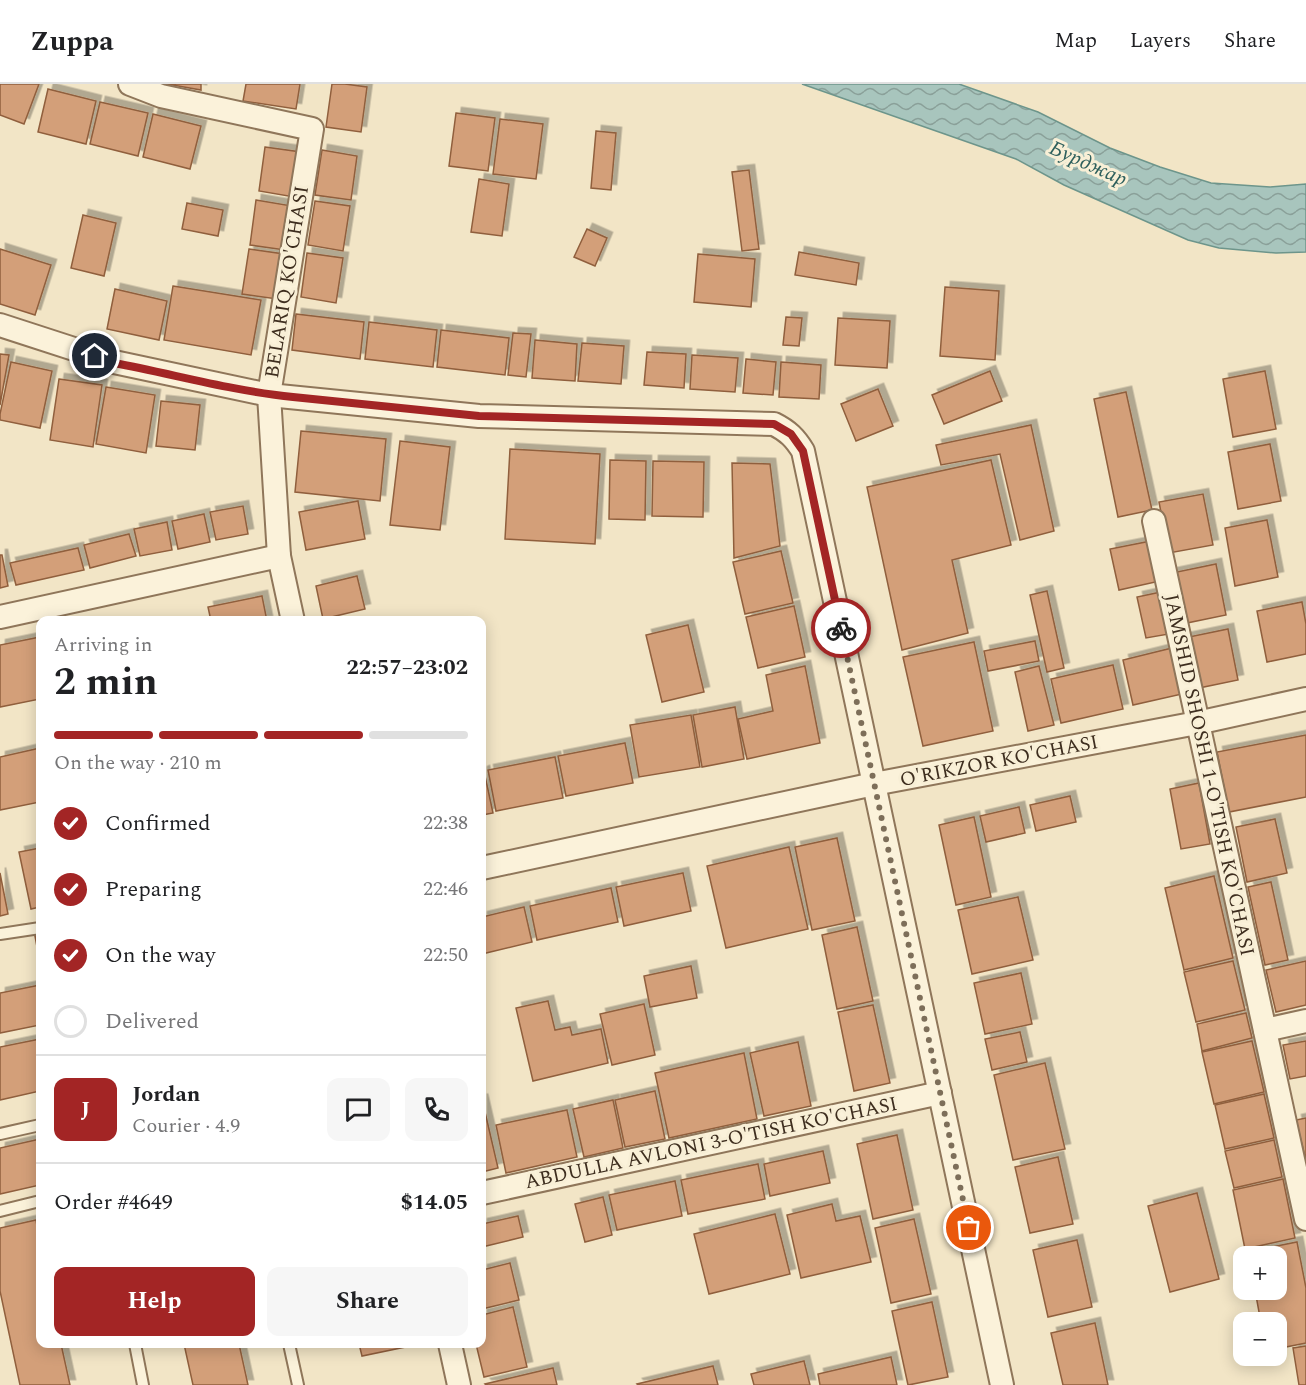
<!DOCTYPE html>
<html lang="en">
<head>
<meta charset="utf-8">
<style>
  body { margin:0; font-family:Spectral,serif; background:#f6f6f6; color:#202124; height:100vh; display:flex; flex-direction:column; font-size:22px; white-space:nowrap }
  * { box-sizing:border-box; margin:0 }
  p { font-size:20px; color:#757577 }
  .icon { flex:none; width:33px; height:33px; fill:none; stroke:currentColor; stroke-width:2; stroke-linecap:round; stroke-linejoin:round }
  .map { position:relative; flex:1; overflow:hidden }
  .sheet { position:absolute; left:36px; top:532px; width:450px; height:732px; display:flex; flex-direction:column; background:#fff; border-radius:12px; box-shadow:0 3px 15px #0003 }
  .sheet>* { flex:none }
  .fabs { position:absolute; left:1233px; top:1162px; display:grid; gap:12px }
  .fabs a { display:grid; place-items:center; width:54px; height:54px; border-radius:12px; background:#fff; box-shadow:0 3px 15px #0003; font-size:30px }
  .pin { position:absolute; display:grid; place-items:center; width:51px; height:51px; color:#fff; margin:-26px; border:3px solid #fff; border-radius:50%; box-shadow:0 2px 6px #0007 }
  .courier { position:absolute; display:grid; place-items:center; width:60px; height:60px; margin:-30px; border:4px solid #a32525; border-radius:50%; background:#fff; color:#222; box-shadow:0 2px 8px #0007 }
  .head em { font-style:normal; font-weight:700 }
  .head div { display:flex; flex-direction:column-reverse }
  .head { display:flex; align-items:center; justify-content:space-between; height:102px; padding:0 18px }
  h1 { font-size:39px; font-weight:700; line-height:45px }
  .bar { display:grid; grid-template-columns:repeat(4,1fr); gap:9px 6px; align-content:center; height:72px; padding:0 18px }
  .bar i { height:8px; border-radius:4px; background:#e0e0e0 }
  .bar .on { background:#a32525 }
  .bar p { grid-column:span 4 }
  .line { display:flex; align-items:center; gap:15px; padding:0 18px; border-top:2px solid #e0e0e0 }
  .line div { flex:1 }
  .round { display:grid; place-items:center; flex:none; width:63px; height:63px; border-radius:12px; background:#f6f6f6 }
  ol { padding:0 18px; list-style:none }
  li { display:flex; align-items:center; gap:18px; height:66px }
  li p { margin-inline-start:auto }
  li .icon { padding:6px; border-radius:50%; background:#a32525; color:#fff; stroke-width:4 }
  li:last-child { color:#757577 }
  li i { width:33px; height:33px; border:3px solid #e0e0e0; border-radius:50% }
  .action { display:flex; gap:12px; margin-top:auto; padding:12px 18px }
  .action a { flex:1; height:69px; border-radius:12px; background:#a32525; color:#fff; font-size:24px; font-weight:700; line-height:69px; text-align:center }
  .action a+a { background:#f6f6f6; color:#202124 }
  header { display:flex; align-items:center; gap:36px; box-sizing:border-box; height:84px; padding:0 30px; background:#fff; border-bottom:2px solid #e0e0e0 }
  header strong { font-size:28px }
  nav { display:flex; gap:33px; margin-inline-start:auto; font-size:21px }
  .map>svg:first-child { display:block }
</style>
</head>
<body>
<header>
<strong>Zuppa</strong>
<nav><a>Map</a><a>Layers</a><a>Share</a></nav>
</header>
<div class="map">
<svg width="1306" height="1301" viewBox="0 0 1306 1301">
  <defs>
    <pattern id="water-waves" width="16" height="10" patternUnits="userSpaceOnUse" patternTransform="scale(1.5)"><rect width="16" height="10" fill="#a8c5bd"/><path d="M0 5q4-4 8 0t8 0" fill="none" stroke="#8aa099"/></pattern>
    <filter id="shadow"><feDropShadow dx="5.5" dy="-5.5" stdDeviation="0" flood-color="#0004"/></filter>
  </defs>
  <rect width="100%" height="100%" fill="#f2e5c6"/>
  <polygon fill="url(#water-waves)" stroke="#6d958b" stroke-width="1.5" points="802,0 959,0 1038,28 1110,64 1160,83 1211,99 1270,103 1306,100 1306,168 1276,169 1219,164 1188,156 1064,101 1016,75"/>
  <g fill="#d39f79" stroke="#905f3d" stroke-width="1.5" filter="url(#shadow)">
    <polygon points="0,0 39,0 24,40 0,31"/>
    <polygon points="167,0 201,0 201,6"/>
    <polygon points="246,0 300,0 296,25 243,17"/>
    <polygon points="332,0 345,0 367,3 361,48 326,43"/>
    <polygon points="48,5 96,17 86,60 38,48"/>
    <polygon points="100,18 148,29 138,72 90,60"/>
    <polygon points="456,29 495,34 488,87 449,82"/>
    <polygon points="153,30 201,42 190,85 143,73"/>
    <polygon points="500,35 543,40 536,95 493,90"/>
    <polygon points="596,47 616,49 611,106 591,104"/>
    <polygon points="265,63 301,68 294,113 259,107"/>
    <polygon points="322,66 357,72 351,116 315,111"/>
    <polygon points="749,86 759,165 742,167 732,88"/>
    <polygon points="479,95 509,100 502,152 471,148"/>
    <polygon points="256,116 292,122 285,166 250,161"/>
    <polygon points="315,117 350,122 343,167 308,161"/>
    <polygon points="187,119 223,126 218,152 182,145"/>
    <polygon points="83,131 116,139 104,192 71,184"/>
    <polygon points="587,145 607,154 595,182 574,173"/>
    <polygon points="0,165 51,181 35,231 0,220"/>
    <polygon points="249,165 284,170 277,215 242,210"/>
    <polygon points="799,168 859,179 856,201 795,191"/>
    <polygon points="307,169 343,174 336,219 301,213"/>
    <polygon points="698,170 755,175 751,223 694,218"/>
    <polygon points="173,202 261,216 251,271 164,256"/>
    <polygon points="945,203 999,207 995,276 940,272"/>
    <polygon points="115,205 167,217 159,256 107,245"/>
    <polygon points="296,230 364,238 360,275 292,266"/>
    <polygon points="786,233 802,234 799,262 783,261"/>
    <polygon points="838,234 890,237 887,284 835,281"/>
    <polygon points="369,238 437,246 433,283 365,275"/>
    <polygon points="441,246 509,254 505,291 437,283"/>
    <polygon points="513,249 531,250 526,293 508,291"/>
    <polygon points="535,256 577,260 575,297 532,294"/>
    <polygon points="582,259 624,262 621,300 578,297"/>
    <polygon points="647,268 686,270 684,304 644,301"/>
    <polygon points="0,270 9,271 0,321"/>
    <polygon points="692,271 738,274 735,308 690,305"/>
    <polygon points="746,275 776,278 773,311 743,309"/>
    <polygon points="11,278 52,287 40,344 0,336 0,330"/>
    <polygon points="781,278 821,281 819,315 779,313"/>
    <polygon points="990,287 1002,317 944,340 932,311"/>
    <polygon points="1265,287 1276,345 1233,353 1223,295"/>
    <polygon points="59,295 102,301 93,363 50,356"/>
    <polygon points="106,303 155,311 146,369 96,360"/>
    <polygon points="878,305 893,342 856,357 841,320"/>
    <polygon points="1126,308 1152,426 1118,433 1094,315"/>
    <polygon points="161,317 200,321 195,366 156,362"/>
    <polygon points="1031,341 1054,447 1020,456 1000,370 941,381 936,361"/>
    <polygon points="301,347 386,355 380,417 295,408"/>
    <polygon points="400,357 450,363 440,446 390,441"/>
    <polygon points="1270,360 1281,417 1238,425 1228,368"/>
    <polygon points="510,365 600,370 595,460 505,455"/>
    <polygon points="610,376 646,377 645,436 609,435"/>
    <polygon points="991,376 1011,461 952,476 968,549 902,566 867,403"/>
    <polygon points="653,377 704,378 703,433 652,432"/>
    <polygon points="732,379 770,380 780,462 734,474"/>
    <polygon points="1203,410 1213,461 1169,469 1159,418"/>
    <polygon points="358,417 365,455 306,466 299,428"/>
    <polygon points="243,422 248,450 216,456 210,428"/>
    <polygon points="204,430 210,458 178,465 172,437"/>
    <polygon points="1267,436 1278,493 1235,502 1225,444"/>
    <polygon points="167,438 172,466 140,472 134,445"/>
    <polygon points="129,450 136,472 90,484 84,461"/>
    <polygon points="1151,457 1160,497 1119,506 1110,465"/>
    <polygon points="78,464 84,486 16,501 10,479"/>
    <polygon points="781,467 793,519 745,530 733,478"/>
    <polygon points="0,471 2,471 8,502 0,504"/>
    <polygon points="1216,480 1226,531 1182,540 1172,489"/>
    <polygon points="357,492 365,525 323,535 316,502"/>
    <polygon points="1047,507 1064,584 1047,588 1030,511"/>
    <polygon points="1161,508 1169,550 1146,554 1137,513"/>
    <polygon points="262,512 267,537 211,537 208,523"/>
    <polygon points="1302,518 1306,540 1306,570 1267,578 1257,527"/>
    <polygon points="794,522 805,573 758,584 746,533"/>
    <polygon points="688,541 704,608 662,618 646,551"/>
    <polygon points="1228,545 1238,596 1194,605 1184,554"/>
    <polygon points="40,553 40,615 0,623 0,561"/>
    <polygon points="1035,557 1039,577 988,587 984,567"/>
    <polygon points="974,558 993,647 923,662 903,573"/>
    <polygon points="1172,564 1182,610 1133,621 1123,576"/>
    <polygon points="1113,581 1123,625 1061,639 1051,595"/>
    <polygon points="805,582 820,659 747,675 738,635 773,627 766,591"/>
    <polygon points="1039,582 1054,641 1028,647 1015,588"/>
    <polygon points="735,623 744,675 702,683 693,631"/>
    <polygon points="691,631 700,683 639,693 630,641"/>
    <polygon points="1306,651 1306,713 1229,728 1217,668"/>
    <polygon points="625,659 633,699 566,712 558,672"/>
    <polygon points="40,664 40,718 0,726 0,673"/>
    <polygon points="555,673 563,714 496,727 488,686"/>
    <polygon points="484,687 493,729 482,731 482,688"/>
    <polygon points="1199,699 1210,760 1181,765 1170,705"/>
    <polygon points="1070,712 1076,738 1036,747 1030,721"/>
    <polygon points="1019,723 1025,749 986,758 980,732"/>
    <polygon points="974,733 991,813 956,821 939,741"/>
    <polygon points="1275,735 1287,789 1247,798 1236,743"/>
    <polygon points="837,754 855,837 812,846 795,763"/>
    <polygon points="789,763 808,845 726,864 707,782"/>
    <polygon points="40,764 40,823 31,825 19,768"/>
    <polygon points="0,789 8,830 0,832"/>
    <polygon points="683,789 691,827 624,842 616,803"/>
    <polygon points="1214,792 1233,874 1184,886 1165,804"/>
    <polygon points="1271,798 1288,876 1265,881 1248,803"/>
    <polygon points="611,804 618,838 537,856 530,822"/>
    <polygon points="1018,813 1033,876 972,890 958,826"/>
    <polygon points="524,823 532,858 482,870 482,833"/>
    <polygon points="857,843 873,917 837,925 822,851"/>
    <polygon points="40,851 40,879 35,852"/>
    <polygon points="1233,877 1245,926 1196,938 1184,888"/>
    <polygon points="1306,877 1306,921 1276,928 1266,886"/>
    <polygon points="691,882 697,914 650,923 644,892"/>
    <polygon points="1021,889 1032,940 985,950 974,899"/>
    <polygon points="40,901 40,941 0,949 0,909"/>
    <polygon points="548,917 555,946 570,943 572,951 601,945 608,979 533,997 516,924"/>
    <polygon points="644,920 655,971 612,981 600,930"/>
    <polygon points="873,921 890,999 854,1007 838,928"/>
    <polygon points="1246,929 1252,954 1202,967 1197,940"/>
    <polygon points="1020,948 1027,978 992,986 985,955"/>
    <polygon points="40,955 40,1007 0,1016 0,963"/>
    <polygon points="1252,957 1264,1008 1214,1020 1202,968"/>
    <polygon points="1306,957 1306,992 1290,995 1283,961"/>
    <polygon points="798,958 811,1022 764,1032 750,969"/>
    <polygon points="744,969 757,1035 669,1054 655,989"/>
    <polygon points="1045,979 1065,1065 1013,1076 994,991"/>
    <polygon points="655,1007 665,1055 625,1063 615,1016"/>
    <polygon points="1264,1010 1274,1054 1225,1065 1215,1021"/>
    <polygon points="482,1015 498,1084 482,1088"/>
    <polygon points="613,1016 623,1064 584,1073 573,1025"/>
    <polygon points="567,1026 577,1073 506,1089 496,1041"/>
    <polygon points="1306,1034 1306,1077 1296,1036"/>
    <polygon points="897,1051 913,1126 873,1135 857,1060"/>
    <polygon points="40,1055 40,1101 0,1110 0,1064"/>
    <polygon points="1274,1056 1282,1093 1234,1104 1225,1067"/>
    <polygon points="823,1067 830,1099 770,1112 764,1080"/>
    <polygon points="1058,1073 1073,1140 1030,1149 1015,1083"/>
    <polygon points="758,1080 765,1115 688,1130 681,1096"/>
    <polygon points="1283,1095 1295,1154 1245,1165 1233,1106"/>
    <polygon points="675,1097 682,1132 617,1146 609,1111"/>
    <polygon points="1197,1109 1219,1195 1170,1208 1148,1122"/>
    <polygon points="603,1113 612,1151 585,1158 575,1120"/>
    <polygon points="832,1120 836,1137 860,1132 871,1178 801,1194 787,1131"/>
    <polygon points="775,1130 790,1190 709,1210 694,1150"/>
    <polygon points="518,1132 523,1153 482,1163 482,1140"/>
    <polygon points="914,1135 931,1210 891,1219 875,1144"/>
    <polygon points="36,1136 40,1160 40,1260 61,1260 70,1301 20,1301 0,1207 0,1144"/>
    <polygon points="1077,1156 1092,1223 1048,1233 1033,1166"/>
    <polygon points="1297,1158 1306,1204 1306,1259 1276,1265 1276,1239 1261,1239 1255,1206 1276,1206 1276,1173 1248,1173 1247,1168"/>
    <polygon points="510,1179 519,1216 482,1225 482,1186"/>
    <polygon points="932,1218 948,1293 908,1301 892,1227"/>
    <polygon points="513,1223 527,1283 484,1293 476,1260 482,1260 482,1231"/>
    <polygon points="1095,1239 1108,1301 1063,1301 1051,1249"/>
    <polygon points="184,1260 239,1260 248,1301 193,1301"/>
    <polygon points="359,1260 420,1260 362,1272"/>
    <polygon points="1306,1262 1306,1301 1299,1301 1293,1264"/>
    <polygon points="891,1273 897,1301 820,1301 818,1290"/>
    <polygon points="804,1277 810,1301 754,1301 751,1290"/>
    <polygon points="713,1282 718,1301 638,1301 637,1300"/>
    <polygon points="553,1284 557,1301 486,1301 485,1300"/>
  </g>
  <g fill="none" stroke-linecap="round" stroke-linejoin="round">
    <defs>
      <g id="service">
        <polyline points="0,850 40,844"/>
        <polyline points="0,1050 40,1041"/>
        <polyline points="0,1127 40,1117"/>
        <polyline points="135,1260 143,1301"/>
        <polyline points="289,1260 298,1301"/>
      </g>
      <g id="minor">
        <polyline points="130,0 161,12 312,45 269,311 279,472 293,537"/>
        <path d="M0,241L114,278L269,311L479,332L774,340C788,347 795,354 803,367L1002,1301"/>
        <polyline points="1154,437 1306,1135"/>
        <polyline points="0,533 279,472"/>
        <polyline points="482,784 874,700 1197,639 1306,615"/>
        <polyline points="1265,946 1306,937"/>
        <polyline points="482,1109 940,1009"/>
        <polyline points="450,1260 459,1301"/>
      </g>
    </defs>
    <use href="#service" stroke="#8f765a" stroke-width="14"/>
    <use href="#minor" stroke="#8f765a" stroke-width="26"/>
    <use href="#service" stroke="#fbf2da" stroke-width="10"/>
    <use href="#minor" stroke="#fbf2da" stroke-width="22"/>
  </g>
  <g fill="none" stroke-linecap="round" stroke-linejoin="round">
    <polyline stroke="#7d6e59" stroke-width="6" stroke-dasharray="0 10.8" points="841,544 969,1144"/>
    <path stroke="#a32525" stroke-width="8" d="M95,272L114,279C173,290 233,307 293,313L479,332L774,340L791,350L803,367L841,544"/>
  </g>
  <g text-anchor="middle" dominant-baseline="central" stroke-width="6" stroke-linejoin="round" paint-order="stroke">
    <g font-size="20" fill="#3e2e1f" stroke="#f8efd6">
      <text transform="translate(287 198) rotate(-81)">BELARIQ KO'CHASI</text>
      <text transform="translate(999 677) rotate(-11)">O'RIKZOR KO'CHASI</text>
      <text transform="translate(1209 691) rotate(78)">JAMSHID SHOSHI 1-O'TISH KO'CHASI</text>
      <text transform="translate(711 1059) rotate(-12)">ABDULLA AVLONI 3-O'TISH KO'CHASI</text>
    </g>
    <g font-size="21" font-style="italic" fill="#2d5f5c" stroke="#f8efd6">
      <text transform="translate(1088 80) rotate(24)">Бурджар</text>
    </g>
  </g>
</svg>
<div class="fabs">
<a>+</a>
<a>−</a>
</div>
<div class="pin" style="left:969px;top:1144px;background:#ea580c"><svg class="icon" aria-label="bag" viewBox="0 0 24 24"><path d="M5 8h14l-1 12H6zM9 8a3 3 0 0 1 6 0"/></svg></div>
<div class="pin" style="left:95px;top:272px;background:#1f2937"><svg class="icon" aria-label="home" viewBox="0 0 24 24"><path d="M3 11l9-7 9 7M6 9v11h12V9"/></svg></div>
<div class="courier" style="left:841px;top:544px"><svg class="icon" aria-label="bike" viewBox="0 0 24 24"><circle cx="6" cy="16" r="4"/><circle cx="18" cy="16" r="4"/><path d="M6 16l4-8h5l3 8M10 8l3 8H6M13 5h3"/></svg></div>
<section class="sheet">
<div class="head"><div><h1>2 min</h1><p>Arriving in</p></div><em>22:57–23:02</em></div>
<div class="bar"><i class="on"></i><i class="on"></i><i class="on"></i><i></i><p>On the way · 210 m</p></div>
<ol>
<li><svg class="icon" aria-label="check" viewBox="0 0 24 24"><path d="M5 12l5 5 9-10"/></svg>Confirmed<p>22:38</p></li>
<li><svg class="icon" aria-label="check" viewBox="0 0 24 24"><path d="M5 12l5 5 9-10"/></svg>Preparing<p>22:46</p></li>
<li><svg class="icon" aria-label="check" viewBox="0 0 24 24"><path d="M5 12l5 5 9-10"/></svg>On the way<p>22:50</p></li>
<li><i></i>Delivered</li>
</ol>
<div class="line" style="height:108px"><b class="round" style="background:#a32525;color:#fff">J</b><div><b>Jordan</b><p>Courier · 4.9</p></div><a class="round"><svg class="icon" aria-label="chat" viewBox="0 0 24 24"><path d="M4 5h16v11H9l-5 4z"/></svg></a><a class="round"><svg class="icon" aria-label="phone" viewBox="0 0 24 24"><path d="M5 4h4l2 5-3 2q2 4 5 5l2-3 5 2v4C11 20 4 13 5 4z"/></svg></a></div>
<div class="line" style="height:78px"><div>Order #4649</div><b>$14.05</b></div>
<div class="action"><a>Help</a><a>Share</a></div>
</section>
</div>
</body>
</html>
